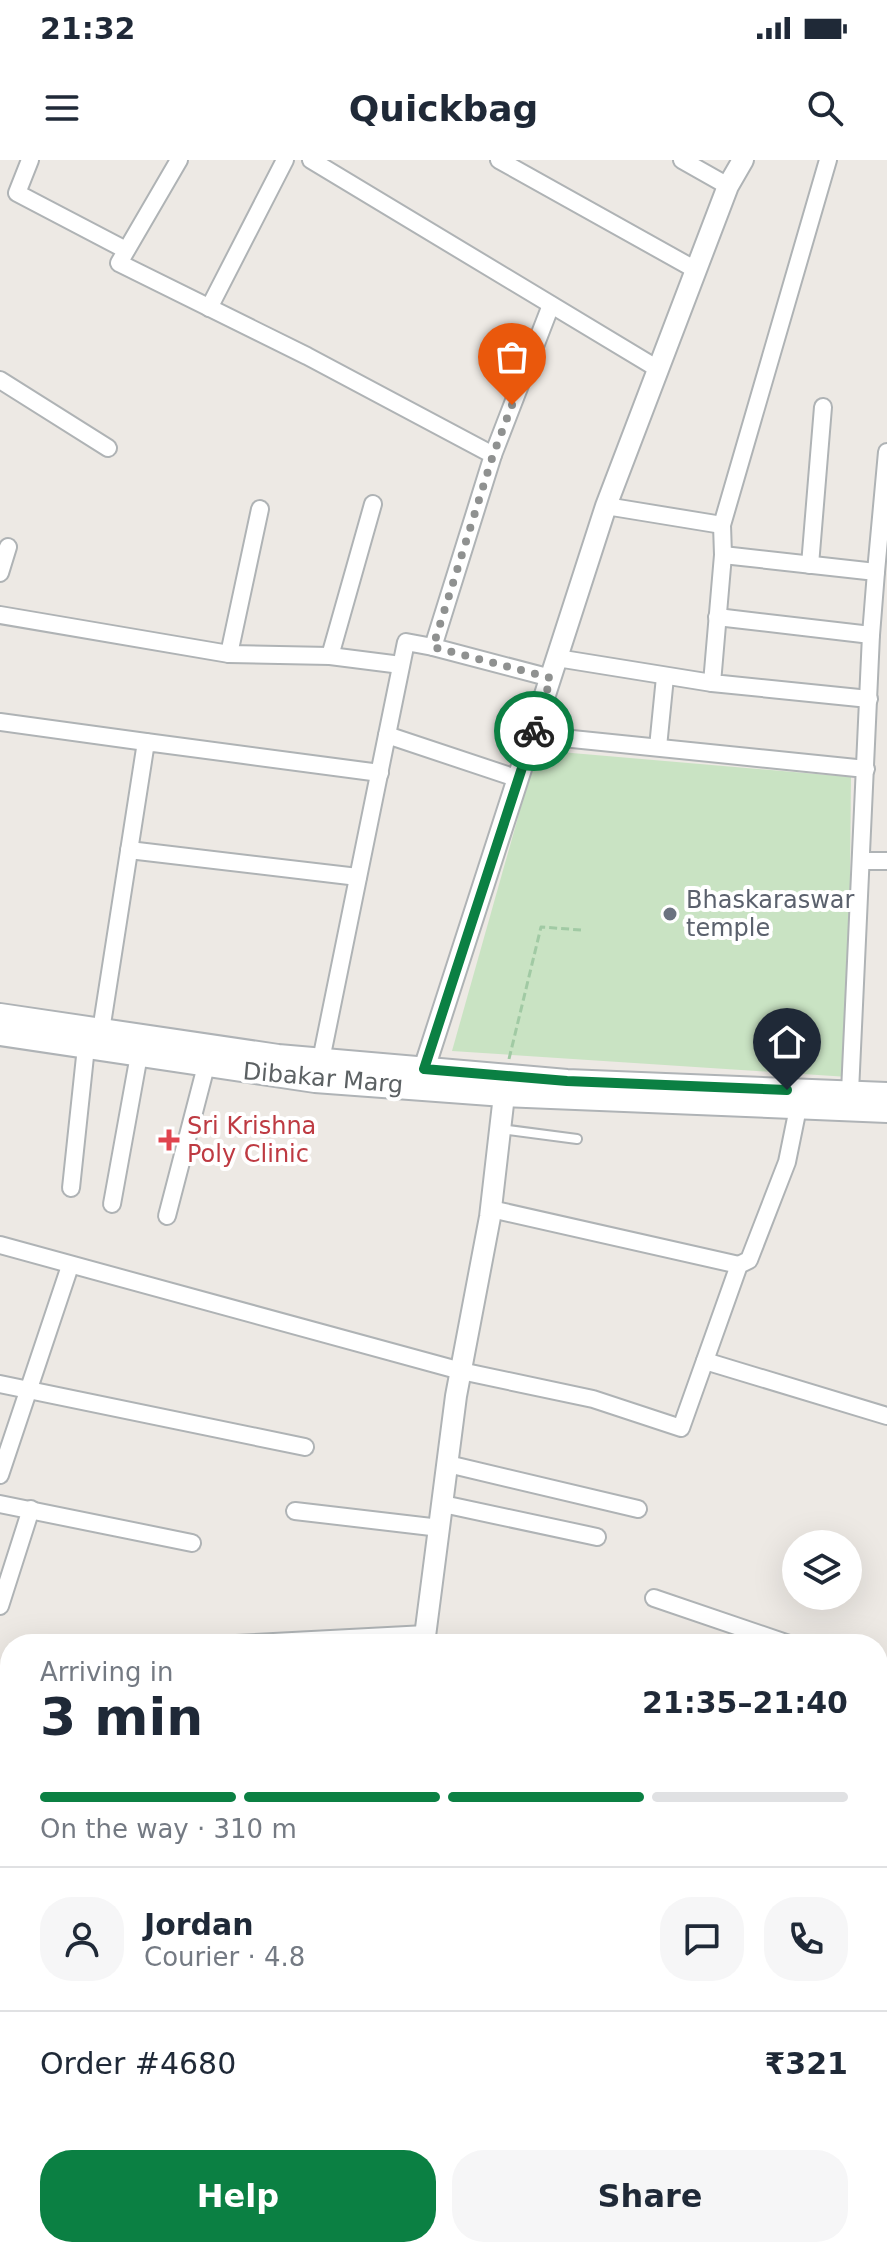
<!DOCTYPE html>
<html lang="en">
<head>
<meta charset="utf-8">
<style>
  body { margin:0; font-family:"DejaVu Sans",sans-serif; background:#f6f6f7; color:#1f2937; height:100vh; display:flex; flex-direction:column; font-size:30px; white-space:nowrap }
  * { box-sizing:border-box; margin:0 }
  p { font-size:26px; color:#747a83 }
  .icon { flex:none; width:44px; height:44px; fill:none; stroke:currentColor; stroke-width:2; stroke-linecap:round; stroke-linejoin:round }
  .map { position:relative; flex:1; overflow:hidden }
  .drawer { position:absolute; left:0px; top:1474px; width:888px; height:624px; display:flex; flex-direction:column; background:#fff; border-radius:32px 32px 0 0; box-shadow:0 8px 32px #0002 }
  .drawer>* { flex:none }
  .tools { position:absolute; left:782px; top:1370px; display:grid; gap:16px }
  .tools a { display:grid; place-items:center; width:80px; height:80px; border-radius:50%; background:#fff; box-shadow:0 8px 32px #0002; font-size:40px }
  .pin { position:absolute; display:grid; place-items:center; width:68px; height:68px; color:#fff; margin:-82px -34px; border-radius:50% 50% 50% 0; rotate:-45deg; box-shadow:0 0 8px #0007 }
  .pin .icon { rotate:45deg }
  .courier { position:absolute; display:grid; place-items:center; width:80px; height:80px; margin:-40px; border:6px solid #0b8043; border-radius:50%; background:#fff; color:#222; box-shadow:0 2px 10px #0007 }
  .head em { font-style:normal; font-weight:700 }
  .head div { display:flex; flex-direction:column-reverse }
  .head { display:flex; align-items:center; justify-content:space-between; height:136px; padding:0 40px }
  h1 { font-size:52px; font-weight:700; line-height:60px }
  .bar { display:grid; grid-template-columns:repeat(4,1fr); gap:12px 8px; align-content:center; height:96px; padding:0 40px }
  .bar i { height:10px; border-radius:6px; background:#e0e1e3 }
  .bar .active { background:#0b8043 }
  .bar p { grid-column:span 4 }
  .line { display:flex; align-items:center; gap:20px; padding:0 40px; border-top:2px solid #e0e1e3 }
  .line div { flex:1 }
  .round { display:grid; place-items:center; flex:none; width:84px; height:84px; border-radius:32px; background:#f6f6f7 }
  .primary-button { display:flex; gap:16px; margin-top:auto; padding:16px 40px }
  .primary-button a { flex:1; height:92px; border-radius:32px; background:#0b8043; color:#fff; font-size:32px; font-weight:700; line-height:92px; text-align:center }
  .primary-button a+a { background:#f6f6f7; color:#1f2937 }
  .status { display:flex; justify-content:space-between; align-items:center; height:56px; padding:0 40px; background:#fff; direction:ltr }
  .status svg { height:22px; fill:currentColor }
  header { display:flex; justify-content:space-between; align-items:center; height:104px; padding:0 40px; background:#fff; font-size:36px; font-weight:700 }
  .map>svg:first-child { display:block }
</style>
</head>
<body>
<div class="status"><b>21:32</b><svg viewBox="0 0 49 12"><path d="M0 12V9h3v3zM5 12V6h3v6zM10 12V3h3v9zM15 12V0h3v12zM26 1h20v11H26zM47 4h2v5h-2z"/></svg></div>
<header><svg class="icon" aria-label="menu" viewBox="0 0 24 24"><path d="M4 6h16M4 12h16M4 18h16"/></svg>Quickbag<svg class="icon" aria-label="search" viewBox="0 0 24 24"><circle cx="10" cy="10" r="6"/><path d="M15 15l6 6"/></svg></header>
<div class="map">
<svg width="887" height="2098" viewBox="0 0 887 2098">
  <defs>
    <pattern id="water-waves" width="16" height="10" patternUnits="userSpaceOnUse" patternTransform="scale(2)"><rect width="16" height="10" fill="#aae4f7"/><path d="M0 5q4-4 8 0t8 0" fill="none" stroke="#8ebccc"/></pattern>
  </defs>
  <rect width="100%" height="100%" fill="#ede9e4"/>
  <g fill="#c9e3c3">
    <polygon points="537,590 851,617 848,917 452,891"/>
    <polygon points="254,2088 467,2088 468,2098 252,2098"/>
  </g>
  <polygon fill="url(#water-waves)" points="359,2088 414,2088 415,2098 361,2098"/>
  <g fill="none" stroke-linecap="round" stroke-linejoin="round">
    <defs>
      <polyline id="service" points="501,969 577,979"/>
      <g id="minor">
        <polyline points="30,0 17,33 126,90"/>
        <polyline points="179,0 119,103 307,196 493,295 433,487 551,518"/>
        <polyline points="311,0 658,209"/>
        <polyline points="499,0 696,110"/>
        <polyline points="682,0 728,26"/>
        <polyline points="828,0 722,365 723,395 712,523 869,539"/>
        <polyline points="209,148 285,0"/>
        <polyline points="0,220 108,288"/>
        <polyline points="493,295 551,145"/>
        <polyline points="606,346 722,365"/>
        <polyline points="810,405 823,247"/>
        <polyline points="876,412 887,292"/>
        <polyline points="0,413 8,387"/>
        <polyline points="0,455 229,494 330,496 401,505"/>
        <polyline points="717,457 871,475 876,412 723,395"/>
        <polyline points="229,494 260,349"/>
        <polyline points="330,496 373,344"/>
        <polyline points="557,498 712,523"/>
        <polyline points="0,562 146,582"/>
        <polyline points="387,575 406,482 433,487"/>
        <polyline points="533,575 866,609"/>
        <polyline points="658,587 665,517"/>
        <polyline points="129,690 358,717"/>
        <polyline points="863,701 887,701"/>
        <polyline points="100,877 146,582 380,613"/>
        <polyline points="321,900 387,575 519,619"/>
        <polyline points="850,932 871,475"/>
        <polyline points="71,1028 86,887"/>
        <polyline points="112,1044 139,895"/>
        <polyline points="491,1049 739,1105"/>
        <polyline points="167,1056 206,906"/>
        <polyline points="0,1085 461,1211 593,1239 681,1268 739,1105 749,1100 787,1002 798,948"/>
        <polyline points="705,1201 887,1256"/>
        <polyline points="0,1224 305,1287"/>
        <polyline points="448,1304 638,1349"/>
        <polyline points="0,1315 70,1106"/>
        <polyline points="0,1344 192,1383"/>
        <polyline points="443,1344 597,1377"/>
        <polyline points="295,1351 440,1368"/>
        <polyline points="654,1438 789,1484"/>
        <polyline points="0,1446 31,1349"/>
        <polyline points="236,1484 426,1474"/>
        <polyline points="878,1516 887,1520"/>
        <polyline points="0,1612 10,1611"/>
        <polyline points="0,1705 10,1705"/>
        <polyline points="878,1722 887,1726"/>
        <polyline points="878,1804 887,1789"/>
        <polyline points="0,1844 10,1843"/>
        <polyline points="878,1875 887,1877"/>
        <polyline points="0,1956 10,1951"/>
        <polyline points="878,1968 887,1971"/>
        <polyline points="878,2060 887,2062"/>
        <polyline points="605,2098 609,2088"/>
        <polyline points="827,2098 829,2088"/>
      </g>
      <g id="tertiary">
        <polyline points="424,909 606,346 728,26 743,0"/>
        <polyline points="424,1484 456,1236 490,1057 506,918"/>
        <polyline points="244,2098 245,2088"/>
      </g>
      <g id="secondary">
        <polyline points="0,855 278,896 567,921 887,934"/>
        <polyline points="0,874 315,921 504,935 887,951"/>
      </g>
    </defs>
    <use href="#service" stroke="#afb3b5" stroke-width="12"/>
    <use href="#minor" stroke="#afb3b5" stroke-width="20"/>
    <use href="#tertiary" stroke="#afb3b5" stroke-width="24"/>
    <use href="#secondary" stroke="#afb3b6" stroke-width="26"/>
    <polyline stroke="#a1caa4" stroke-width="3" stroke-dasharray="8 4" stroke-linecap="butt" points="509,899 541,767 581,770"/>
    <use href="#service" stroke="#fff" stroke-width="8"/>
    <use href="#minor" stroke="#fff" stroke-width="16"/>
    <use href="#tertiary" stroke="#fff" stroke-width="20"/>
    <use href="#secondary" stroke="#fff" stroke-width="22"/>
  </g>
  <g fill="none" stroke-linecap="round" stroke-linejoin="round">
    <polyline stroke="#8f9190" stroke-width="8" stroke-dasharray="0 14.4" points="512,245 493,295 433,487 551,518 534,571"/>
    <polyline stroke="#0b8043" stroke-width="10" points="534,571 424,909 567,921 787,930"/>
  </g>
  <circle fill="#6b7280" stroke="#fff" stroke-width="3" cx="670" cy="754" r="8"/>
  <path fill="#e0444e" stroke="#fff" stroke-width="3" d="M165 968h8v8h8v8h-8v8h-8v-8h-8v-8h8z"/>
  <g text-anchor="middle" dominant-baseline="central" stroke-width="8" stroke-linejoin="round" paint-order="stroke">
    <g font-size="24" fill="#5b616d" stroke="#fff" text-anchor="start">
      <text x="686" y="740">Bhaskaraswar<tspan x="686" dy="28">temple</tspan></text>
    </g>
    <g font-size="24" fill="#5c6163" stroke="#fff">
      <text transform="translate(323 918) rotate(5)">Dibakar Marg</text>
    </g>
    <g font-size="24" fill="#be3a42" stroke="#fff" text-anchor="start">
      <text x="187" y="966">Sri Krishna<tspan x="187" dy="28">Poly Clinic</tspan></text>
    </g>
  </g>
</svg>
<div class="tools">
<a><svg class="icon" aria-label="layers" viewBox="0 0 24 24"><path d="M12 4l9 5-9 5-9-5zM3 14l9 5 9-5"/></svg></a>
</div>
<div class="pin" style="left:512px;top:245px;background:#ea580c"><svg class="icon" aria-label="bag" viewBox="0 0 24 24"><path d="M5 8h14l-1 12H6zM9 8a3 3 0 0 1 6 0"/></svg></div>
<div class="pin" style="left:787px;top:930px;background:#1f2937"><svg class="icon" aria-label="home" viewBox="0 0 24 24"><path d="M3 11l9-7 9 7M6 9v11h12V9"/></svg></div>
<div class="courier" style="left:534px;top:571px"><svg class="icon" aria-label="bike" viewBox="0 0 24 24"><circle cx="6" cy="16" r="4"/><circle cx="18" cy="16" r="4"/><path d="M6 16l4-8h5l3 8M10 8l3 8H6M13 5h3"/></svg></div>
<section class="drawer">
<div class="head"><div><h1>3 min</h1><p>Arriving in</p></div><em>21:35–21:40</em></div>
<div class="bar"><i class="active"></i><i class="active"></i><i class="active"></i><i></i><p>On the way · 310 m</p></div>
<div class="line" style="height:144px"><a class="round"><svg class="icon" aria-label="person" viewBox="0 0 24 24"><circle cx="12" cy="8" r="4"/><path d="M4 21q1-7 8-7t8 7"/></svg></a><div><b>Jordan</b><p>Courier · 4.8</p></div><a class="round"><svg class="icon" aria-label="chat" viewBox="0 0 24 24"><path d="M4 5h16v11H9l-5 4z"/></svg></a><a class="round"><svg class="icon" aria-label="phone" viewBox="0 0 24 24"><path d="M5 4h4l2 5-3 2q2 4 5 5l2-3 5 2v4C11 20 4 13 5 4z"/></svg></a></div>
<div class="line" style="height:104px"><div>Order #4680</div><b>₹321</b></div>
<div class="primary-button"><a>Help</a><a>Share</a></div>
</section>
</div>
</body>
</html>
